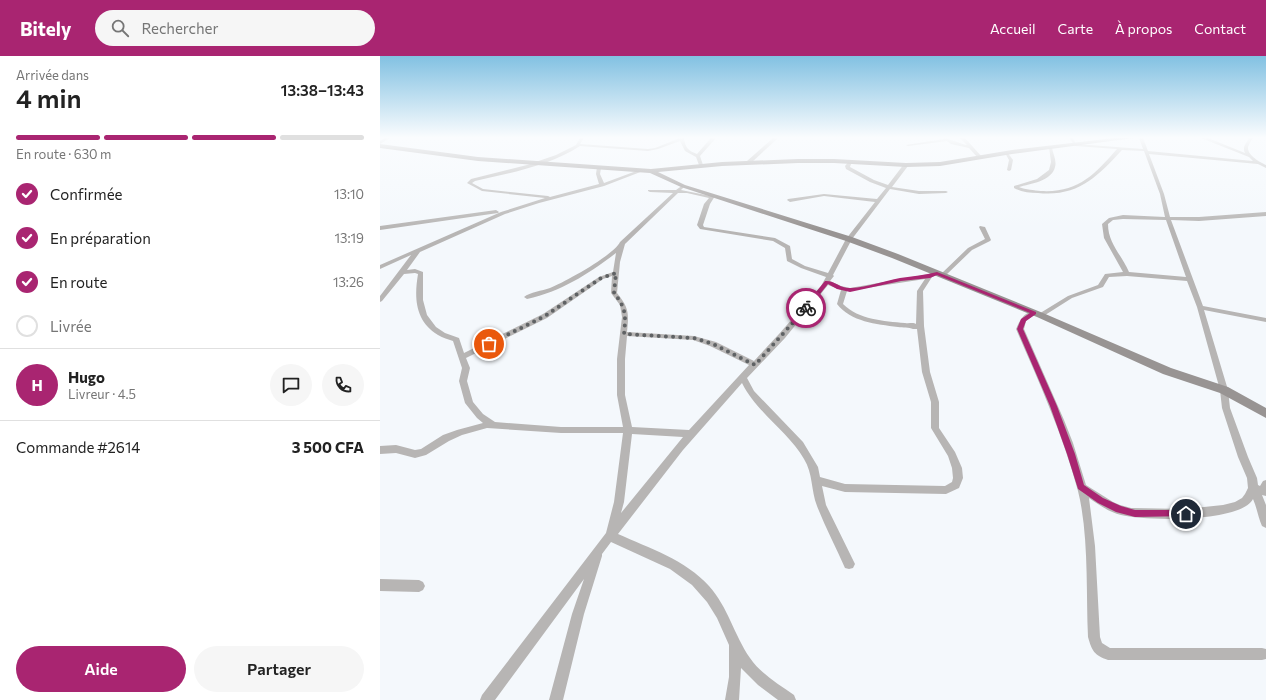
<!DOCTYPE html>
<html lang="fr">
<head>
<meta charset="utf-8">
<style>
  body { margin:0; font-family:Commissioner,sans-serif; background:#f6f6f6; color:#222; height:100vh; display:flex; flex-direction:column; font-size:15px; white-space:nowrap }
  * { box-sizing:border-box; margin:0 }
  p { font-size:13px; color:#767676 }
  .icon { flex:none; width:22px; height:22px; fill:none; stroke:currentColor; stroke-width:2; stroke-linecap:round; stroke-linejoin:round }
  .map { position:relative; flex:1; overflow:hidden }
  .details { display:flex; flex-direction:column; background:#fff; width:380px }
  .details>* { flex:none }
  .pin { position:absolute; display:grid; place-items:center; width:34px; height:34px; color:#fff; margin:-17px; border:2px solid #fff; border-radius:50%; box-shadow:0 1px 4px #0007 }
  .courier { position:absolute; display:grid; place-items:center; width:40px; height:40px; margin:-20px; border:3px solid #a92571; border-radius:50%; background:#fff; color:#222; box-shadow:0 1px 5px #0007 }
  .summary em { font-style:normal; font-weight:600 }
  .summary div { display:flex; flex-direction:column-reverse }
  .summary { display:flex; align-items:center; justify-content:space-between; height:68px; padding:0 16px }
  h1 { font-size:26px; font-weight:600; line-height:30px }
  .bar { display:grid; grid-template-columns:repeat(4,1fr); gap:6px 4px; align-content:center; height:48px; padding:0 16px }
  .bar i { height:5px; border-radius:3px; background:#e0e0e0 }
  .bar .active { background:#a92571 }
  .bar p { grid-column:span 4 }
  .line { display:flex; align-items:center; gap:10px; padding:0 16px; border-top:1px solid #e0e0e0 }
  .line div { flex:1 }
  .round { display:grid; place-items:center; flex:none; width:42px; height:42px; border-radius:21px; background:#f6f6f6 }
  ol { padding:0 16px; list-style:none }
  li { display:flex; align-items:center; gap:12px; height:44px }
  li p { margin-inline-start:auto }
  li .icon { padding:4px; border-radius:50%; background:#a92571; color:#fff; stroke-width:4 }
  li:last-child { color:#767676 }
  li i { width:22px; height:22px; border:2px solid #e0e0e0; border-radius:50% }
  .button { display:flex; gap:8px; margin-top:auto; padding:8px 16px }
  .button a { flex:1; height:46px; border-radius:24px; background:#a92571; color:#fff; font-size:16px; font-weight:600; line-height:46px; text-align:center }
  .button a+a { background:#f6f6f6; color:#222 }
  header { display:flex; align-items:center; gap:24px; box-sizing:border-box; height:56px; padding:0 20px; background:#a92571; color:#fff }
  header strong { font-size:19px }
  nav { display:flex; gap:22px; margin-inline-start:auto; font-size:14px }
  .search { width:280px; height:36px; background:#f6f6f6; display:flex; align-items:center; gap:10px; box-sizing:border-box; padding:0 14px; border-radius:22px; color:#767676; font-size:15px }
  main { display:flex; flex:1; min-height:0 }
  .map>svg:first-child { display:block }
</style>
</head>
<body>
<header>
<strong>Bitely</strong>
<div class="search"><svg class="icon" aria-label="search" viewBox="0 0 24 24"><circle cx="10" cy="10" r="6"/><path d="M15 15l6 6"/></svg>Rechercher</div>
<nav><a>Accueil</a><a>Carte</a><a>À propos</a><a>Contact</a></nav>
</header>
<main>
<section class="details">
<div class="summary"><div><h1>4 min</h1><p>Arrivée dans</p></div><em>13:38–13:43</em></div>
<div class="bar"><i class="active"></i><i class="active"></i><i class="active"></i><i></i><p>En route · 630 m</p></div>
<ol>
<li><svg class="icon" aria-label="check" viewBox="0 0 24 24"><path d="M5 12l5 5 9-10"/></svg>Confirmée<p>13:10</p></li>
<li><svg class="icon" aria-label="check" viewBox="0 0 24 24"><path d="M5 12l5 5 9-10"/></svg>En préparation<p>13:19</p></li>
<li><svg class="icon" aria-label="check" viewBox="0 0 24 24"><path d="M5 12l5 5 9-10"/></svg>En route<p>13:26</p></li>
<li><i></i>Livrée</li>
</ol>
<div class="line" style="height:72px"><b class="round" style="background:#a92571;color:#fff">H</b><div><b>Hugo</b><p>Livreur · 4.5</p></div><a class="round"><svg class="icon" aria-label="chat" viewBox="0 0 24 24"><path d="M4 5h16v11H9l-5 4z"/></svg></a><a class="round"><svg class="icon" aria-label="phone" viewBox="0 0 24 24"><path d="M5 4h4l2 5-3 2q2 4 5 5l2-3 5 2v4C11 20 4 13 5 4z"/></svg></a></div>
<div class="line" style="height:52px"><div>Commande #2614</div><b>3 500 CFA</b></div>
<div class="button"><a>Aide</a><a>Partager</a></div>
</section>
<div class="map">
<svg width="886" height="644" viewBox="0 0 886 644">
  <rect width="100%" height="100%" fill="#f4f8fc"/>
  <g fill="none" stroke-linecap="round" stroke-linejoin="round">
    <g fill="#b7b5b4" fill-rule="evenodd">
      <polygon points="5,82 10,82 0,88 0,85"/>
      <path d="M200,82H204L200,88L268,93L275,92L300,82H304C305,92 309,95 317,98L331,82H336L320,100L323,109L321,110L319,109L316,101L305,95L300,85L278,93L268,95L200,90C169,110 130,117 95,125L92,127L103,133L168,140L170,141L219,128L216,118L217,111L221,112L220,118L224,127L259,114L263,115L224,130L159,147L125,158L40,196L27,214L35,213L43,216V244L47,259L56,271L65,277L79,282L84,297L163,258L219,221L233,216L236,197C207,219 182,235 147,243L144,241C150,236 162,235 170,232C185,226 234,199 240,186L293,137L270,136L268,135V134H296L303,129L305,130L301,134L331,140L335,139V140L330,148L323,169L324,171L395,182L410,190L412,203L425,210L448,217L466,183L495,146L444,140L410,146L407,144L408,143L444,138L497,143L506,132L490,126L466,113L465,110L470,104L472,105L470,111L494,124L508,129L524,108H528V110L512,131L539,135H566L568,136L566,137L539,138L510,133L472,183L453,219L454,220L450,225L461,230L470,232L549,218L557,215L560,217L552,221L543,235L544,270L550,316L559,346V372L575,396L582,412L583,422L579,432L566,438L465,436L442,430L446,449L475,508L473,512L469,513L465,512C456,491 445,471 437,450C431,435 433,417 424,403C408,375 377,357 362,327L303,394L238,478C269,492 306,504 329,530C348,551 354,579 370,602C381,618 398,628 414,639L416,644H398L378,629L361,612L359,644H345L349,621V589L337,562L327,546L312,529L290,513L231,486L222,498V500L204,558L183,644H169L192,558L204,523L115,644H100L102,639L226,477L234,446L243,377H181L107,372L82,379L69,385L46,399L35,402L16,397L0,398V390L16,389L35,394L41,393L63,379L77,374L103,367L97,362L85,347L79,325L82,312L73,285C68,283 63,282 58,279C35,265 34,242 38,218L35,217L24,218L2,245L0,246V240L31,199L0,213V209L121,156L165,142L102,135L87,127L91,123L147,109L176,99L196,89ZM298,137H307L329,142L324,148L317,169L320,173L393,185L405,192L407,205L421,212L446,221L441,230L399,278L374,305L336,286L314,280L247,276C249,257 249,252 237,237L240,206L245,188ZM232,220L231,237L240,249L242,261L237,303V339L243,371H181L115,366L103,358L93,346L87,325L90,312L86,302L167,262L223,223ZM545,223L537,235L536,268C533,266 529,268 525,267C504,265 479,264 463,248L467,235ZM448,229L461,234L457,248C471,266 496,268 518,271C523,272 529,271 533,273H537L542,316L551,346V372L568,400L572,412L573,422L572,426L565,430L465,428L440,421L438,411L423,386L374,335L367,322L405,282ZM247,280L313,284L330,290L369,309L309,374L252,371L245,339V303ZM252,378L303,381L241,457L244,446Z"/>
      <polygon points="393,82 398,82 371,107 367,107 367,105"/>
      <path d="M563,82C569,82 580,88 587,89L580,82H585L602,101L598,102L589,92L571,88L567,85L528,90L526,89L564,83Z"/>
      <path d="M689,82H693L696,88L763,93L759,82H763L768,95L873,105L869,101L821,82H828L865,97C862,91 866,88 869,82H873C871,85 869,88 868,91C867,99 880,106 886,109V112L878,108L769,98L784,138L790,161H819L886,156V160L819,165L791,164L823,250L886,262V266L824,254L848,334L850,352L868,401L877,422L878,429L880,430L883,425L886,424V440L882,439L886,449V472L882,470C878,461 877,452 873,443C860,467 765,465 741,459C729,456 719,449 709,442L715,490L720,581L722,587L730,592H882L886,593V603L882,604H728C714,599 712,595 708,581C706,536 709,479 698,435C683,379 659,326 636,273C640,264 645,254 656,256L657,257L646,265L644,273L684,364L693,387L706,429L733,446L740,449L751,452L805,453L843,449L855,446L862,442L865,438L868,432L867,422L858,401L842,352L840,334L817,251L807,225L747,220L729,221L723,231L692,242L662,261H660L657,259L688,240L718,229L725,218L743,216L724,182L722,168L729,162L743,159L785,161L780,138L764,95L742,94C717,121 698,141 658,137C650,137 641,136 634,132V130L657,123L669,114L671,106L669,91L672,92C673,98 677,105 675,111C672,125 650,128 639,131C646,134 654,134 661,135C698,137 714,119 737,93L695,90ZM743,163L786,164L806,221L749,216C742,199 728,188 728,168L733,164Z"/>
      <polygon points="627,96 633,104 631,114 629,115 627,114 629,104 625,97"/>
      <polygon points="116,154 119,156 118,157 0,174 0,170"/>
      <polygon points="600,170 605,171 611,184 610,185 592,194 565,220 561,220 561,218 588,192 605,183 599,171"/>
      <polygon points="0,523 39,524 43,526 45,530 43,534 39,536 0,535"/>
    </g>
    <polygon fill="#989493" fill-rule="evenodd" points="734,82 754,82 632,98 560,110 526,111 454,107 418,107 342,110 278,116 305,129 472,181 518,198 663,257 791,312 848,331 886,352 886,362 840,337 783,318 657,261 512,202 466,185 301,131 270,117 98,105 0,92 0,88 98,101 271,113 342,106 418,103 454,103 526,107 560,106 632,94"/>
  </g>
  <linearGradient id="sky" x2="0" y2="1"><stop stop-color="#82c1e2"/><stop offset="0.47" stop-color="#fafcfe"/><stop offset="1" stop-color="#fafcfe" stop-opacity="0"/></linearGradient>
  <rect width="886" height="173" fill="url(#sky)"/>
  <path fill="#a92571" d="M557,216L656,256V258L646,265L643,273L677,350L695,398L704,429L723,442L741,450L755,454H806L811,458L809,460L755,461L736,456L718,447L698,433L687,398L670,350L637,273L641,263L650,257L557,219L550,222L521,225L470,236L457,233L448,228L428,253L423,252L445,225C454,224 461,233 471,232C488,231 504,225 520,222C533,220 545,219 557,216Z"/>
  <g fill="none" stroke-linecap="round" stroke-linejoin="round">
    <path stroke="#5f6264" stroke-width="4" stroke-dasharray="0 7.2" d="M109,288L165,260L221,222L236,217L234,237C246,252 246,259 244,278L314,282L333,288L375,309L426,252"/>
  </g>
</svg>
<div class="pin" style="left:109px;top:288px;background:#ea580c"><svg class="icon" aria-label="bag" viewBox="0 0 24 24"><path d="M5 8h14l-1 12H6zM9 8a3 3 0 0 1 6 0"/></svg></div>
<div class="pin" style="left:806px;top:458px;background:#1f2937"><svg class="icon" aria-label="home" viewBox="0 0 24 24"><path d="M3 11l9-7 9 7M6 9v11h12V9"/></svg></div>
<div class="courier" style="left:426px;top:252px"><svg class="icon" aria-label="bike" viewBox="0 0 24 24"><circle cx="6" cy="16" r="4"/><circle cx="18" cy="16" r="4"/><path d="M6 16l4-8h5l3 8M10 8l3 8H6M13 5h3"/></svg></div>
</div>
</main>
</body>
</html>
